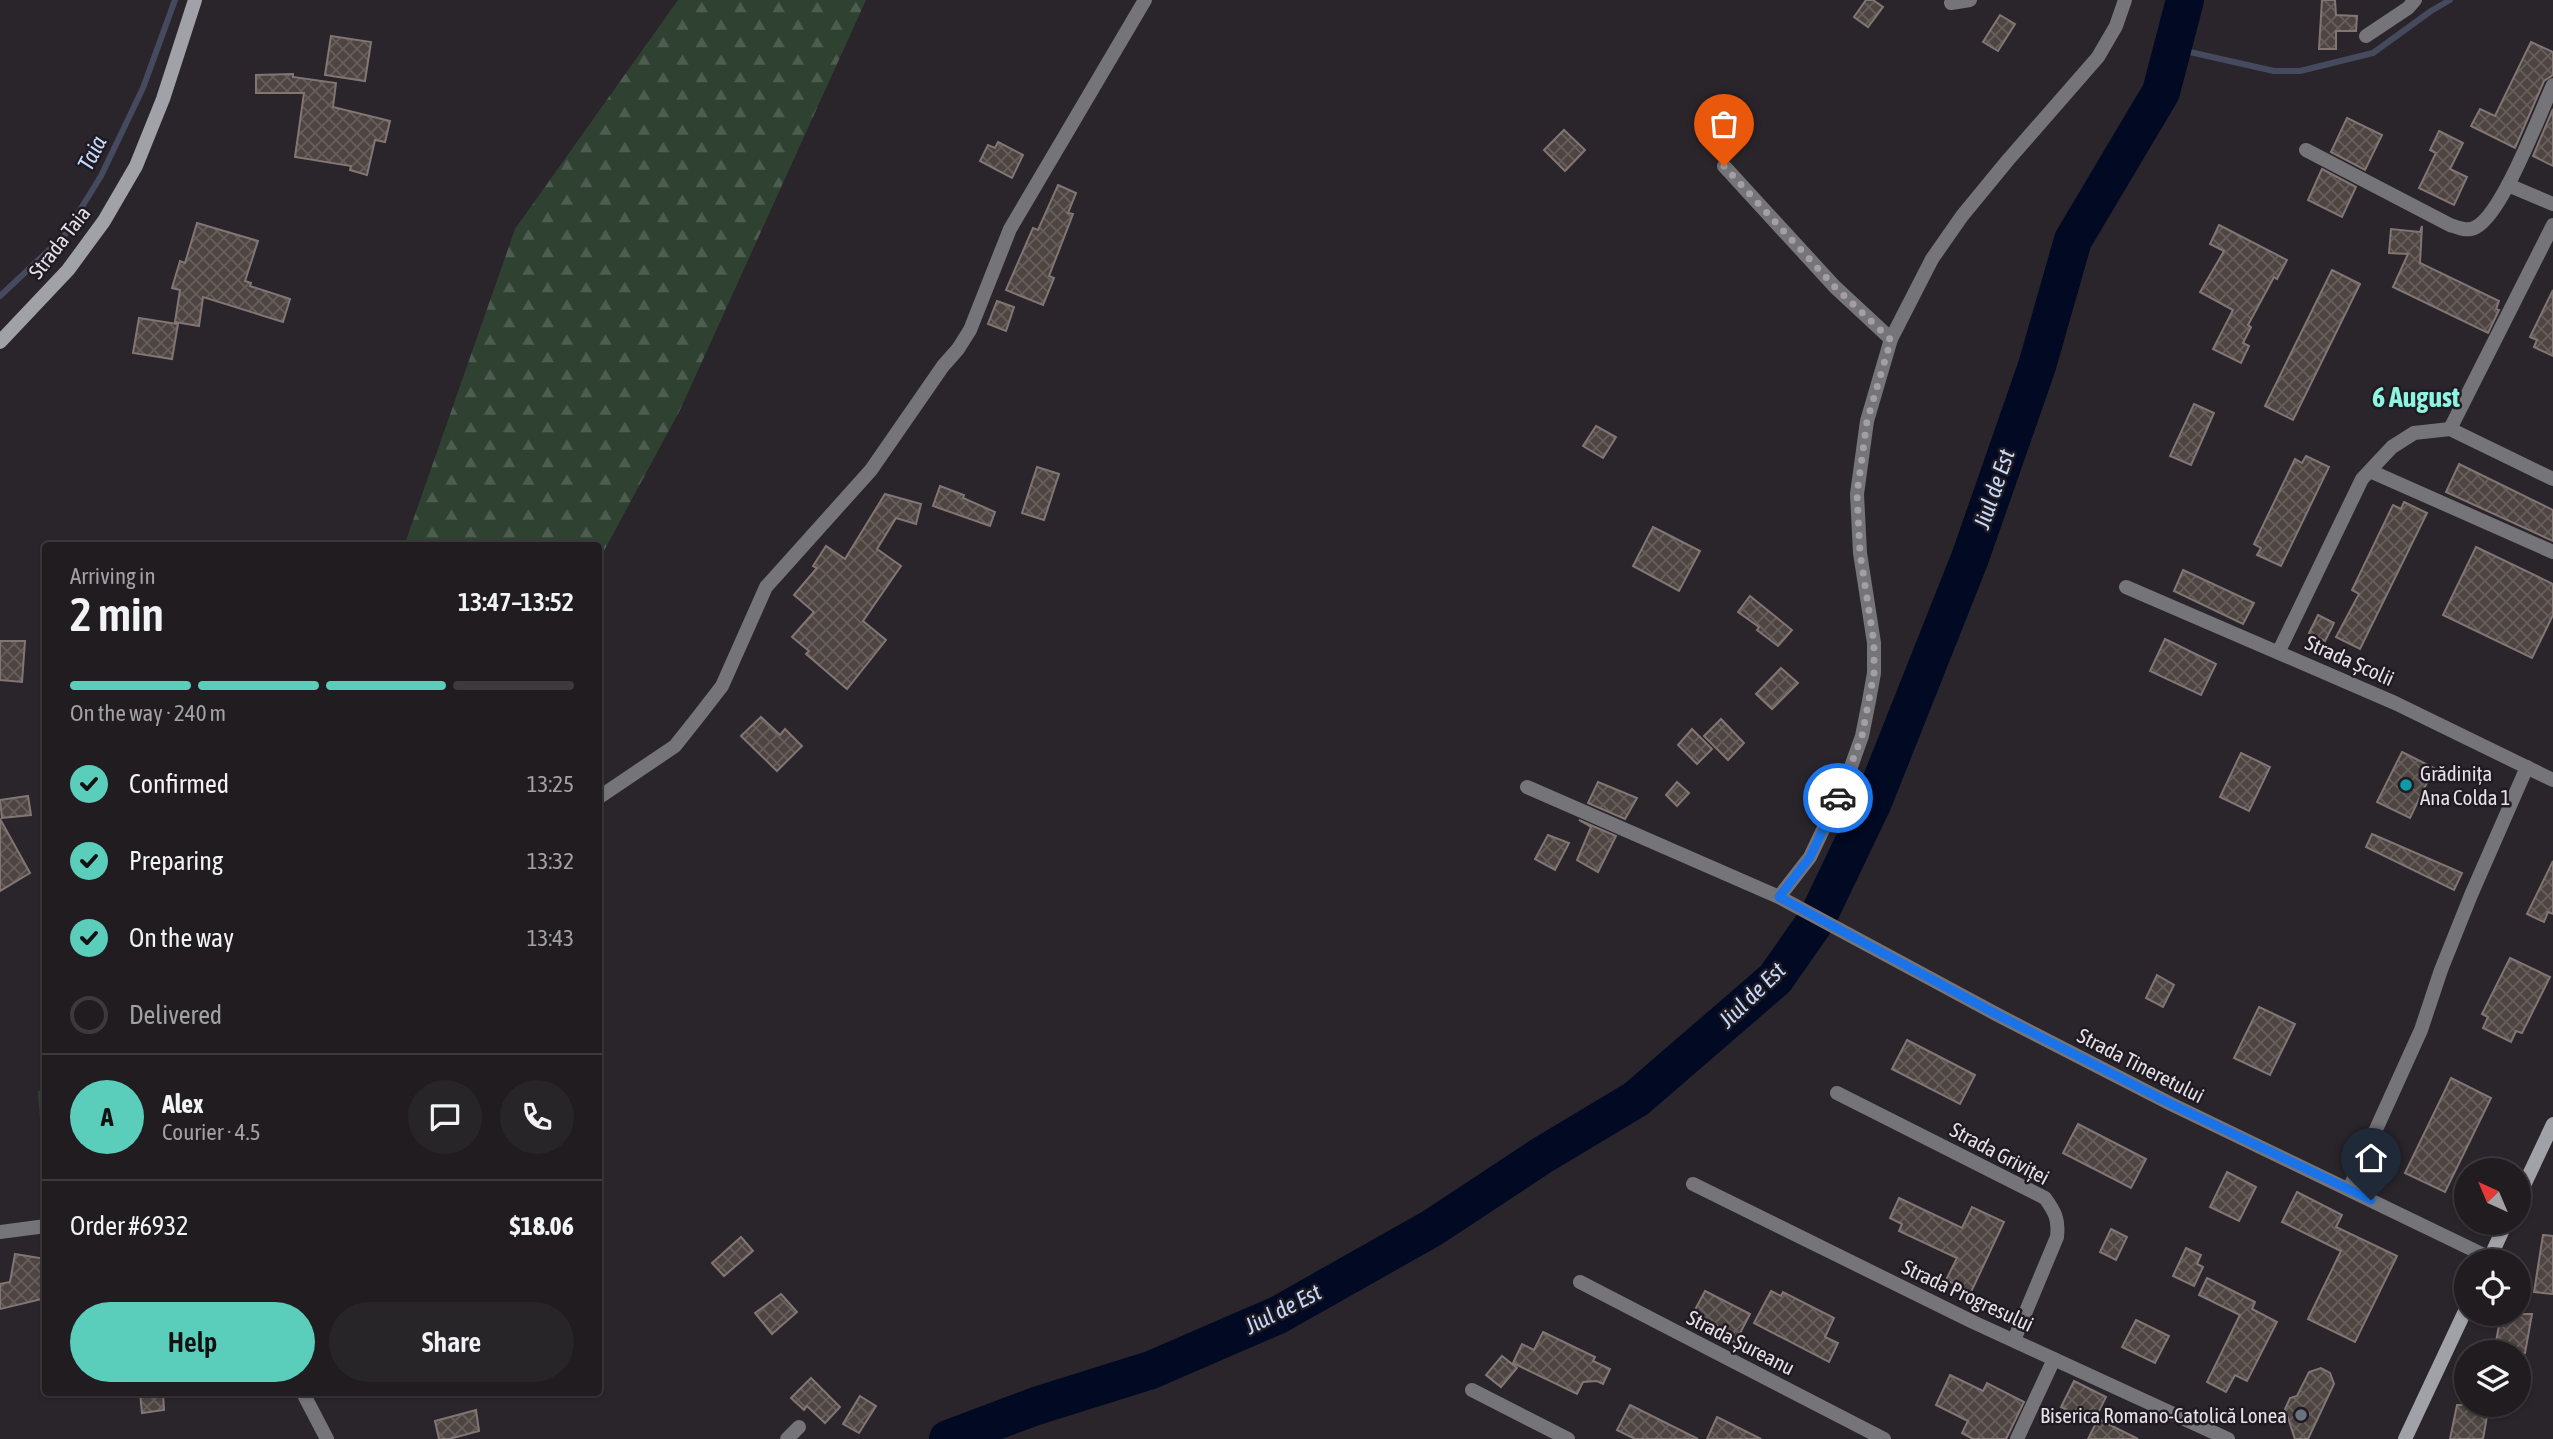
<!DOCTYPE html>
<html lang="en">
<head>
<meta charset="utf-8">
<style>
  body { margin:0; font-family:"Asap Condensed",sans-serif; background:#282529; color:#f1f3f6; height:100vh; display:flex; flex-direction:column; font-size:26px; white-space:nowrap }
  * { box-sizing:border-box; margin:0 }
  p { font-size:23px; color:#a2a1a5 }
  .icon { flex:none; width:38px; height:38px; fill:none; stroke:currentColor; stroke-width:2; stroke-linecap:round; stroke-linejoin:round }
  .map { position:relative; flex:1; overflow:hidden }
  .drawer { position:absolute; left:42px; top:542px; width:560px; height:854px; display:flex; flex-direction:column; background:#201c20; border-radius:7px; box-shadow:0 2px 5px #0004,0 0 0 2px #3d3a3e }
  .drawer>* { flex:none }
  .needle { width:46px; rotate:316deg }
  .fabs { position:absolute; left:2454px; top:1158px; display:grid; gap:14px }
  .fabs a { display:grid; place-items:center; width:77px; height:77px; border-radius:50%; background:#201c20; box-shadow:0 2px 5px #0004,0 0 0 2px #3d3a3e; font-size:35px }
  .pin { position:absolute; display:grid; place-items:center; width:60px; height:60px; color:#fff; margin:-72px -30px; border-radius:50% 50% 50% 0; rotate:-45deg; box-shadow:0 0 7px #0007 }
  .pin .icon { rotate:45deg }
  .courier { position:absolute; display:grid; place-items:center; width:70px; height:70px; margin:-35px; border:5px solid #1a73e8; border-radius:50%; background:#fff; color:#222; box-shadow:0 2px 9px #0007 }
  .overview em { font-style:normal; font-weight:600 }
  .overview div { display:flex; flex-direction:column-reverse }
  .overview { display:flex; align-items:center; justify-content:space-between; height:119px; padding:0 28px }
  h1 { font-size:46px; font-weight:600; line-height:52px }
  .bar { display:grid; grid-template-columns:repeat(4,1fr); gap:10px 7px; align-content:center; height:84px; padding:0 28px }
  .bar i { height:9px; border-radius:5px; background:#3d3a3e }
  .bar .active { background:#5bcebb }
  .bar p { grid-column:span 4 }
  .line { display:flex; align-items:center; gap:18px; padding:0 28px; border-top:2px solid #3d3a3e }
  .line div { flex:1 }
  .round { display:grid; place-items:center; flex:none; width:74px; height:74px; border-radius:37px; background:#282529 }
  ol { padding:0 28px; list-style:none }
  li { display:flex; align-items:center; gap:21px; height:77px }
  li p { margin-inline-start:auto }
  li .icon { padding:7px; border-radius:50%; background:#5bcebb; color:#111; stroke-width:4 }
  li:last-child { color:#a2a1a5 }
  li i { width:38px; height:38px; border:4px solid #3d3a3e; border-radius:50% }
  .cta { display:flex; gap:14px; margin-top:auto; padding:14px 28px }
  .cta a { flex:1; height:80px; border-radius:42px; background:#5bcebb; color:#111; font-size:28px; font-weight:600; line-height:80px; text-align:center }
  .cta a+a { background:#282529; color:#f1f3f6 }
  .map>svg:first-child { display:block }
</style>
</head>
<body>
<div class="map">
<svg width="2553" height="1439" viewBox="0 0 2553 1439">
  <defs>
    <pattern id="forest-firs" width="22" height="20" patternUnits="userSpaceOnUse" patternTransform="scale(1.75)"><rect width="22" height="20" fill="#2f4232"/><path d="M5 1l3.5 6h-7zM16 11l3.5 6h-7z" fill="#4d5d50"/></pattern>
    <pattern id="cemetery-stones" width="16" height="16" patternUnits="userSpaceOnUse" patternTransform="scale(1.75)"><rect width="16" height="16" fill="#2f4232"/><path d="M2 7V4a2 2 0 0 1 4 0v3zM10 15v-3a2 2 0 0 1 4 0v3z" fill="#4d5d50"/></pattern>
    <pattern id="building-cross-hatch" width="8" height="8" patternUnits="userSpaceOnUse" patternTransform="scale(1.75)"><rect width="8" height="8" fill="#4e4441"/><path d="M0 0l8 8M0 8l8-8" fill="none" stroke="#675f5c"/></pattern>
  </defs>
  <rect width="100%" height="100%" fill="#2a252b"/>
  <polygon fill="url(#forest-firs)" points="678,0 866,0 680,410 599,560 598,546 404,546 515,229"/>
  <polygon fill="url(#cemetery-stones)" points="45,1090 46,1090 45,1185 38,1091"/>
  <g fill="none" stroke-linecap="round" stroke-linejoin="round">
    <g stroke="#454a5e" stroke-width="6">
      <polyline points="2172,48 2274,71 2300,71 2373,53 2431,11 2450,0"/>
      <polyline points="0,296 64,236 101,176 143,88 175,0"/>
    </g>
    <polyline stroke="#010923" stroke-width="38" points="948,1439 1036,1406 1151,1370 1278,1315 1432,1228 1541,1156 1636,1099 1775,979 1817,919 1873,802 1970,558 2037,366 2073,240 2161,92 2185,0"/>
  </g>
  <g fill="url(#building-cross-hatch)" stroke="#827674" stroke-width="2">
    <polygon points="1866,0 1873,0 1883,7 1868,27 1854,17"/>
    <polygon points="2322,0 2335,0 2336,15 2357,16 2356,31 2336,31 2336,49 2319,49"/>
    <polygon points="2000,15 2015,24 1998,51 1983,42"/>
    <polygon points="331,36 371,42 365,81 325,75"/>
    <polygon points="2531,42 2553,52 2553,75 2544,81 2515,148 2471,126 2480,109 2495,116"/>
    <polygon points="293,74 293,77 336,83 333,107 390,121 385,142 375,140 367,175 350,170 351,166 295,157 304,93 256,93 256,75"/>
    <polygon points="2553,109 2553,166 2533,156"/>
    <polygon points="2347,118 2382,135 2365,170 2331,152"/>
    <polygon points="1564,130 1585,150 1565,171 1544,150"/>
    <polygon points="2439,131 2463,143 2450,169 2467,177 2454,205 2419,188 2436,153 2430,150"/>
    <polygon points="998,142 1023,155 1012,178 980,161 988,145 995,148"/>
    <polygon points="2322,169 2356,187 2342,217 2308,200"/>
    <polygon points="1058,185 1076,193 1068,213 1073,214 1049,276 1054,278 1043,305 1006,290 1033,228 1038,230"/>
    <polygon points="197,223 258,241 245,281 251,283 250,286 290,299 283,322 203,297 199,326 175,322 180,290 172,288 180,261 185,263"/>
    <polygon points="2219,225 2287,260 2277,279 2274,277 2248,325 2251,327 2243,343 2249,346 2241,363 2213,349 2233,310 2200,292 2224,251 2210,244"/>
    <polygon points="2422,226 2420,263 2499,301 2496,309 2499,310 2488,333 2393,287 2408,254 2389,253 2391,229 2420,232"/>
    <polygon points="2332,270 2360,284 2293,420 2265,406"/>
    <polygon points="2553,290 2553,356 2534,347 2537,340 2530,337"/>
    <polygon points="997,301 1014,307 1006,331 988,324"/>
    <polygon points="139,318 178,324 172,359 133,353"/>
    <polygon points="2194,404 2214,413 2191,465 2170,456"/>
    <polygon points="1596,426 1616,437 1603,458 1583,446"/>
    <polygon points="2306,456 2329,467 2281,566 2257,555 2261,548 2254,544 2295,459 2302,463"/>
    <polygon points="2459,464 2553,510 2553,541 2446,492"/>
    <polygon points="1037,467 1059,474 1044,520 1022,513"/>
    <polygon points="940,486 964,495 963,498 995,512 990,526 933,506"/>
    <polygon points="885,494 921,504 916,524 896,518 877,549 901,566 863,621 886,640 847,689 806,654 809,651 792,637 814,612 794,595 817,568 813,566 826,546 845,559"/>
    <polygon points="2404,502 2427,513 2360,649 2336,637 2359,594 2352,590 2393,505 2401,509"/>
    <polygon points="1653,527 1700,551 1679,591 1633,566"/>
    <polygon points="2476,547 2553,584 2553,615 2532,658 2443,615"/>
    <polygon points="2183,570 2254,603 2243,624 2174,591"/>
    <polygon points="1750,596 1792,630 1778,646 1757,630 1759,627 1738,612"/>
    <polygon points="2318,615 2334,623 2325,641 2309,633"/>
    <polygon points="2165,639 2216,664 2201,695 2150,671"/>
    <polygon points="0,641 25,641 22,682 0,680"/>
    <polygon points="1781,668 1798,683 1772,709 1756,694"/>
    <polygon points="761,717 780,735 785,729 802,746 777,771 741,736"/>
    <polygon points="1721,719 1744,743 1728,760 1704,736"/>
    <polygon points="1692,729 1712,749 1697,764 1678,745"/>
    <polygon points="2402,752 2434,768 2410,818 2377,802"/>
    <polygon points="2241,753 2270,767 2249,811 2220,797"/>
    <polygon points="1598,782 1637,798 1625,819 1588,803"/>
    <polygon points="1677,782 1689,793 1677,806 1666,795"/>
    <polygon points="28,796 31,815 2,818 0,800"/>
    <polygon points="0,819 30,873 0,891"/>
    <polygon points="1579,820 1616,836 1598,872 1577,860 1591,827"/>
    <polygon points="2372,834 2462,873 2454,890 2366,847"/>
    <polygon points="1548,835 1569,843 1555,870 1535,859"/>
    <polygon points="2553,861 2553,914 2548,912 2544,922 2527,914"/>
    <polygon points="2510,958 2550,977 2522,1033 2516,1031 2511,1042 2483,1028 2488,1017 2482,1014"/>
    <polygon points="2157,975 2174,985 2163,1007 2146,998"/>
    <polygon points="2259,1007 2295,1024 2270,1075 2234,1058"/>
    <polygon points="1907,1040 1975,1075 1960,1104 1892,1069"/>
    <polygon points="2451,1078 2491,1098 2445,1192 2405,1173"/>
    <polygon points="2078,1124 2146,1159 2131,1188 2063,1153"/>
    <polygon points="2227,1172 2256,1187 2239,1221 2210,1207"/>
    <polygon points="2297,1192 2342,1215 2336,1227 2397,1256 2355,1342 2308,1319 2341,1251 2282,1222"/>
    <polygon points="1899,1198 1962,1228 1972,1207 2004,1222 1971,1292 1946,1280 1957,1258 1899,1231 1902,1224 1890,1218"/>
    <polygon points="2111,1229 2127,1237 2116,1260 2100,1252"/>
    <polygon points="2543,1235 2553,1236 2553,1294 2534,1292"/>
    <polygon points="741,1237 753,1251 724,1276 712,1263"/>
    <polygon points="2186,1248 2201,1255 2197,1264 2203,1267 2194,1286 2173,1276"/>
    <polygon points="15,1254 46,1259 46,1298 0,1309 0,1284 10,1282"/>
    <polygon points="2207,1278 2255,1302 2252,1309 2277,1322 2247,1381 2235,1375 2226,1392 2207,1382 2240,1315 2199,1295"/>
    <polygon points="1705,1291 1750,1314 1735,1343 1690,1319"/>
    <polygon points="1771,1291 1781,1296 1783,1292 1834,1318 1825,1337 1838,1343 1829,1362 1754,1323"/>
    <polygon points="781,1294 797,1312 772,1334 755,1313"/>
    <polygon points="2501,1314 2532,1314 2525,1353 2494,1353"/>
    <polygon points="2136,1320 2169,1336 2155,1363 2122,1347"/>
    <polygon points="1543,1332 1595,1357 1593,1361 1610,1369 1603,1384 1597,1381 1583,1382 1577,1394 1513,1363 1522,1344 1534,1350"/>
    <polygon points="1502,1356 1517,1368 1501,1387 1486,1375"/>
    <polygon points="2321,1368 2330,1373 2334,1384 2308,1439 2295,1439 2285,1409 2290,1398 2297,1396 2309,1372"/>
    <polygon points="1950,1375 1983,1391 1987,1383 2024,1402 2006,1439 1973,1439 1962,1433 1968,1421 1936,1405"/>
    <polygon points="811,1378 840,1407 825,1423 807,1406 804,1410 791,1398"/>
    <polygon points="2074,1381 2106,1397 2093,1423 2061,1407"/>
    <polygon points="140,1393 163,1393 164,1410 142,1413"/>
    <polygon points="860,1396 876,1406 859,1433 843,1424"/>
    <polygon points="1630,1405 1698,1439 1635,1439 1617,1430"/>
    <polygon points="2457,1405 2489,1405 2483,1439 2450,1439"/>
    <polygon points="476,1410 479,1431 449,1439 439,1439 435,1421"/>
    <polygon points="1717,1417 1761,1439 1707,1439"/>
    <polygon points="2098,1419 2138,1439 2088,1439"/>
  </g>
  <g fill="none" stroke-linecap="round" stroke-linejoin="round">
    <g stroke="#747479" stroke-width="14">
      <polyline points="1951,3 1970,0"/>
      <polyline points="2366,36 2408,8 2415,0"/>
      <path d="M2306,150L2450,225C2459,228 2468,232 2476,227C2503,213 2539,115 2553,85"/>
      <polyline points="1724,166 1835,287 1891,339"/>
      <polyline points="2508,185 2553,204"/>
      <polyline points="2450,429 2553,225"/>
      <polyline points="2370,471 2553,552"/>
      <polyline points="2126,587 2395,703 2553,780"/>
      <polyline points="2279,651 2362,479 2392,447 2414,433 2450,429 2553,479"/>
      <polyline points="1527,787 1779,897 1996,1014 2171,1104 2490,1258"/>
      <polyline points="598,798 675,746 698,717 722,686 766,587 871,470 943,366 958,349 970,330 1010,229 1145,0"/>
      <polyline points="1779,897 1810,857 1830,815 1847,778 1862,736 1869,701 1874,673 1874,643 1860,553 1857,494 1867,421 1891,339 1932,259 1962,216 2008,160 2098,57 2116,26 2125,0"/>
      <path d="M1837,1093L2045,1198C2055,1212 2059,1219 2057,1237L2014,1340"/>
      <polyline points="1693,1184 1973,1322 2228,1439"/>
      <polyline points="2349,1189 2421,1030 2441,970 2471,895 2527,767"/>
      <polyline points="0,1232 46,1226"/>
      <polyline points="1580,1282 1884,1439"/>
      <polyline points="1472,1390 1568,1439"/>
      <polyline points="303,1393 327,1439"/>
      <polyline points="787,1439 799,1427"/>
      <polyline points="2017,1439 2054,1359"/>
    </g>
    <g stroke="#a1a1a8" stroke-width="14">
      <polyline points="0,342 68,270 104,221 136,166 163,99 195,0"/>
      <polyline points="2518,1198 2553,1124"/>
      <polyline points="2488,1262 2506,1223"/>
      <polyline points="2405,1439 2466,1309"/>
    </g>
  </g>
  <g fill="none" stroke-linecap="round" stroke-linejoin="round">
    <polyline stroke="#a49fa5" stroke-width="7" stroke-dasharray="0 12.6" points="1724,166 1835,287 1891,340 1867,421 1857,494 1860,553 1874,643 1874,673 1862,736 1838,798"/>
    <polyline stroke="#1a73e8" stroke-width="9" points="1838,798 1810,857 1779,897 1996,1014 2171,1104 2371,1200"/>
  </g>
  <circle fill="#0f9aa8" stroke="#201b22" stroke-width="2.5" cx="2406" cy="785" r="7"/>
  <circle fill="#6b7280" stroke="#201b22" stroke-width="2.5" cx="2301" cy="1415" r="7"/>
  <g text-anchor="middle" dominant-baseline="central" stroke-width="5" stroke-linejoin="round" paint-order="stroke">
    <g font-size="21" fill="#e5e1e6" stroke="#201b22">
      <text transform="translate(59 242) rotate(-52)">Strada Taia</text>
      <text transform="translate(2350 660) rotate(24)">Strada Școlii</text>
      <text transform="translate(2141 1065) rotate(27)">Strada Tineretului</text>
      <text transform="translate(2000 1153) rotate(28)">Strada Griviței</text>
      <text transform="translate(1968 1295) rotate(25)">Strada Progresului</text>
      <text transform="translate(1741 1342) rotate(27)">Strada Șureanu</text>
    </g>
    <g font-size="21" fill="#e5e1e6" stroke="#201b22" text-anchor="start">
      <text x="2420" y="773">Grădinița<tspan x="2420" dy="24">Ana Colda 1</tspan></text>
      <text x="2287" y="1415" text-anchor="end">Biserica Romano-Catolică Lonea</text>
    </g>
    <g font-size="23" font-style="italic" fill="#c5d9fc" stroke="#201b22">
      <text transform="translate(92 153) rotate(-63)">Taia</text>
      <text transform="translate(1994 489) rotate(-71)">Jiul de Est</text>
      <text transform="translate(1752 995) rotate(-44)">Jiul de Est</text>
      <text transform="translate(1283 1309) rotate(-27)">Jiul de Est</text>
    </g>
    <g font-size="28" font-weight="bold" fill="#8ef4e2" stroke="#201b22">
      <text x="2416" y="397">6 August</text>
    </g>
  </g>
</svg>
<div class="fabs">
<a><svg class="needle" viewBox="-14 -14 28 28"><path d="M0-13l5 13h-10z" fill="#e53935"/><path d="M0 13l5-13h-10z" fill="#a2a1a5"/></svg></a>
<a><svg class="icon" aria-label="locate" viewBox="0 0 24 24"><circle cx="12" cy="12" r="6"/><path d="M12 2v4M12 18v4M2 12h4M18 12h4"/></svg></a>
<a><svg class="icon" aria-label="layers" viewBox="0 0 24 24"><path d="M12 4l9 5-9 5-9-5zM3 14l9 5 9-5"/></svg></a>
</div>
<div class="pin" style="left:1724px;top:166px;background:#ea580c"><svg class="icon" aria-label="bag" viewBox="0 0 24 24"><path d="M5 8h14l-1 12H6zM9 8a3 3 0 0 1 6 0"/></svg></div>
<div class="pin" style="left:2371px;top:1200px;background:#1f2937"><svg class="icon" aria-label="home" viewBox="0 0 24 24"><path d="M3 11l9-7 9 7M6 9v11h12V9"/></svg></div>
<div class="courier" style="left:1838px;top:798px"><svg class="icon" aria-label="car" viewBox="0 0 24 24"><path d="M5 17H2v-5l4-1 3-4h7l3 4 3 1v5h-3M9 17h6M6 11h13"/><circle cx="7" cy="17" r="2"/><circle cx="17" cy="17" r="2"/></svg></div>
<section class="drawer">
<div class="overview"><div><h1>2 min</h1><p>Arriving in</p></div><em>13:47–13:52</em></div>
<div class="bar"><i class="active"></i><i class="active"></i><i class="active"></i><i></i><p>On the way · 240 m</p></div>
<ol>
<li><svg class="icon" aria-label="check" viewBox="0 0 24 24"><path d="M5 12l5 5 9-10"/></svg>Confirmed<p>13:25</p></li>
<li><svg class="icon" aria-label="check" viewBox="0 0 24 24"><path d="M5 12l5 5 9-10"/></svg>Preparing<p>13:32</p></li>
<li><svg class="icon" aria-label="check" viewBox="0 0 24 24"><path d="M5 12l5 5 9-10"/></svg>On the way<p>13:43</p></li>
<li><i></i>Delivered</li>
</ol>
<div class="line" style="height:126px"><b class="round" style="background:#5bcebb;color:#111">A</b><div><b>Alex</b><p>Courier · 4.5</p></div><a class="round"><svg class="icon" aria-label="chat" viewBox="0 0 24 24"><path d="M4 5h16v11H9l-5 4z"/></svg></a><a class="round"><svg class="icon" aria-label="phone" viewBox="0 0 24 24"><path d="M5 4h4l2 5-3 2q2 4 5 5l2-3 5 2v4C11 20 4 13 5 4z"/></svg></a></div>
<div class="line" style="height:91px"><div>Order #6932</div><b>$18.06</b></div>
<div class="cta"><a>Help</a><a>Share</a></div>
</section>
</div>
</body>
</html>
